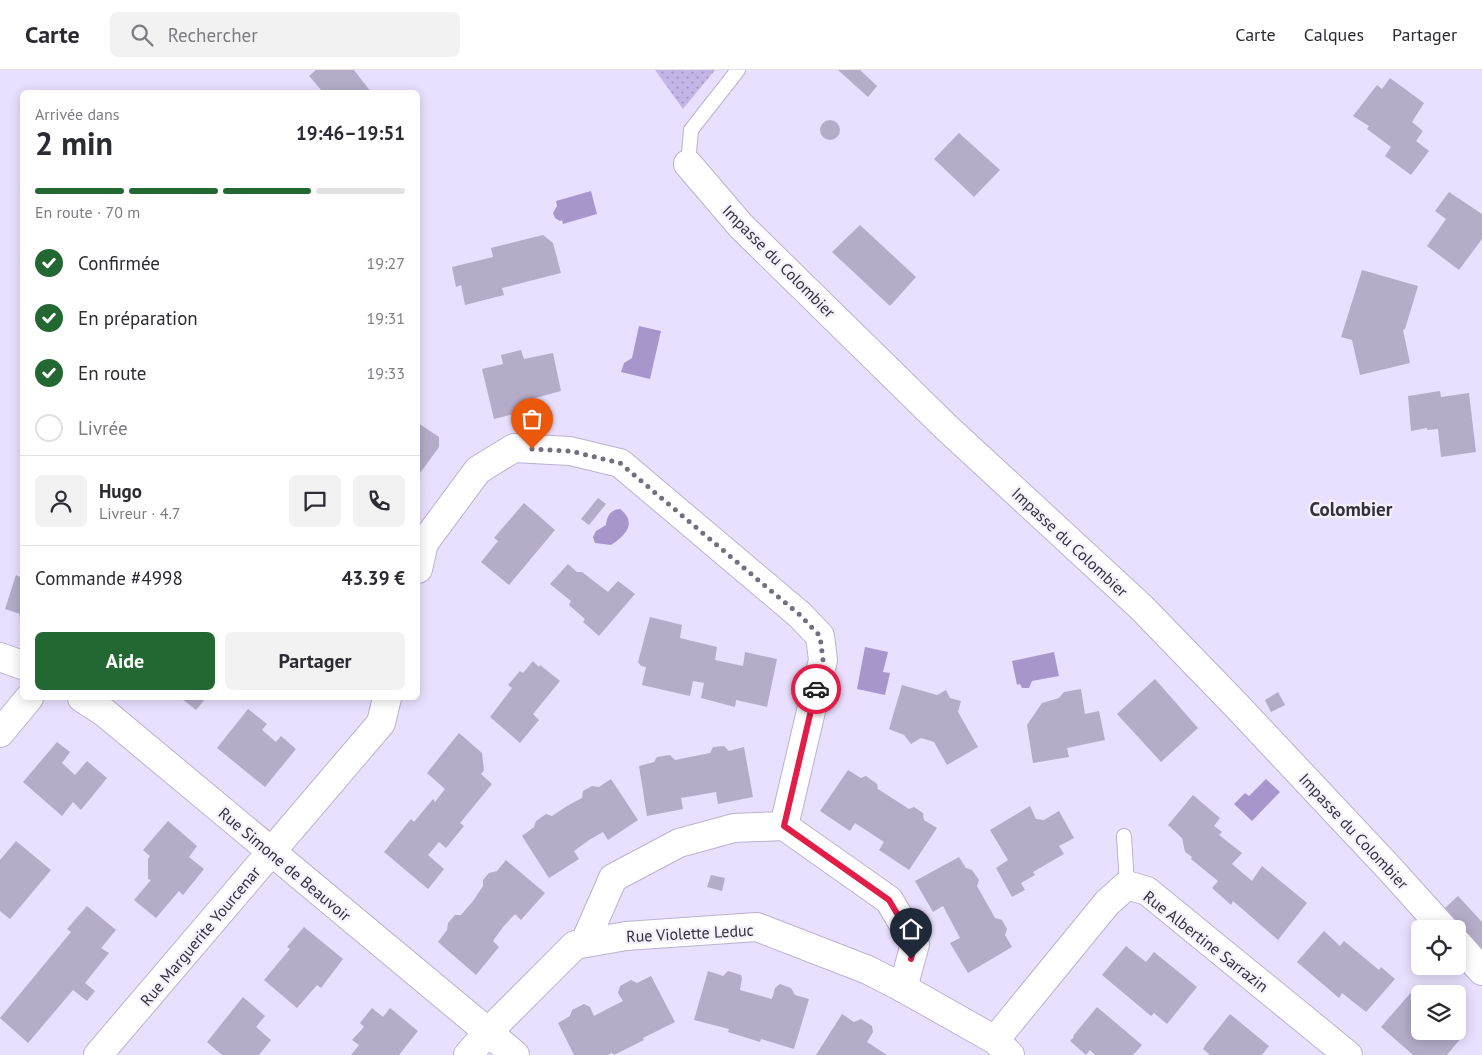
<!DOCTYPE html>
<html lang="fr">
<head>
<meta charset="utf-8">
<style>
  body { margin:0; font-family:"PT Sans",sans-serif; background:#f2f2f3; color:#2b2b33; height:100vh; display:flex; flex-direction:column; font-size:19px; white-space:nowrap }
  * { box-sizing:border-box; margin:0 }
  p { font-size:16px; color:#7c7c81 }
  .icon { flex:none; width:28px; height:28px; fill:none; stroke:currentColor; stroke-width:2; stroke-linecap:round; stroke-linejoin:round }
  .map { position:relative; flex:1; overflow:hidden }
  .side { position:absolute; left:20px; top:20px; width:400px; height:610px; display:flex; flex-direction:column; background:#fff; border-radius:8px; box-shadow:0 2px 12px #0003 }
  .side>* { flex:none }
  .fabs { position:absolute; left:1411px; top:850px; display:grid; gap:10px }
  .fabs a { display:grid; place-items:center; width:55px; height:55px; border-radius:8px; background:#fff; box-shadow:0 2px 12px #0003; font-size:25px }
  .pin { position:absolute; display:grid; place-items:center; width:42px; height:42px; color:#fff; margin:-51px -21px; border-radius:50% 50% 50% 0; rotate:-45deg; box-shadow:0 0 5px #0007 }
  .pin .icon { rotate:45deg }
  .courier { position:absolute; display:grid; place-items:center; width:50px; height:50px; margin:-25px; border:4px solid #e11d48; border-radius:50%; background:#fff; color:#222; box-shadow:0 1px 6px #0007 }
  .summary em { font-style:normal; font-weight:700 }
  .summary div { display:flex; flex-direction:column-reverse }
  .summary { display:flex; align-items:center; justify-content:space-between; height:85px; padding:0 15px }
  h1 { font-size:32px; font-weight:700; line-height:38px }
  .bar { display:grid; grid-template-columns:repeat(4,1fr); gap:8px 5px; align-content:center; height:60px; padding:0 15px }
  .bar i { height:6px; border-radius:4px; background:#e1e1e2 }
  .bar .current { background:#236833 }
  .bar p { grid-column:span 4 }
  .line { display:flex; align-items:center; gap:12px; padding:0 15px; border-top:1px solid #e1e1e2 }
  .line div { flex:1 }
  .round { display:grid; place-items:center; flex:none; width:52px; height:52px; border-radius:8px; background:#f2f2f3 }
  ol { padding:0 15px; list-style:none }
  li { display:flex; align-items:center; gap:15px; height:55px }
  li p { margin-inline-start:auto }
  li .icon { padding:5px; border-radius:50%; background:#236833; color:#fff; stroke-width:4 }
  li:last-child { color:#7c7c81 }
  li i { width:28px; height:28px; border:2px solid #e1e1e2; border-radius:50% }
  .primary-button { display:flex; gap:10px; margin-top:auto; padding:10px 15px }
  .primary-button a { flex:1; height:58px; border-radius:8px; background:#236833; color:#fff; font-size:20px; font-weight:700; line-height:58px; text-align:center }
  .primary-button a+a { background:#f2f2f3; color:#2b2b33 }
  header { display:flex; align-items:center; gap:30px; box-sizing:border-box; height:70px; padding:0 25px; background:#fff; border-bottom:1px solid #e1e1e2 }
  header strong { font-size:24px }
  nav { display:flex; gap:28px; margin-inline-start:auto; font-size:18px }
  .search { width:350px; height:45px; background:#f2f2f3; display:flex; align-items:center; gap:12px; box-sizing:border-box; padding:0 18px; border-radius:8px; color:#7c7c81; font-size:19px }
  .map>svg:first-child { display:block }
</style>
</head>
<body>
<header>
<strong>Carte</strong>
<div class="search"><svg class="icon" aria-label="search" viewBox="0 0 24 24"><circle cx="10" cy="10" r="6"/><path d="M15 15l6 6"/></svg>Rechercher</div>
<nav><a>Carte</a><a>Calques</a><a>Partager</a></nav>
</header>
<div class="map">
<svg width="1482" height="985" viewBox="0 0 1482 985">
  <defs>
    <pattern id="grass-dots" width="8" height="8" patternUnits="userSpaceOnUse" patternTransform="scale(1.25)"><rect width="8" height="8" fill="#c4b5e7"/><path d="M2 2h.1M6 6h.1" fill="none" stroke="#a094bc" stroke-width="1.8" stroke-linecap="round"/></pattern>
  </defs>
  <rect width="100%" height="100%" fill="#e9e0ff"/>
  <polygon fill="url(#grass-dots)" points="655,0 715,0 683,39"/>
  <g fill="#a796cc">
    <polygon points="591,121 597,144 563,154 562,150 560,151 555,148 553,143 557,136 556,131"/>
    <polygon points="639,256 661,261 650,309 621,302 624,293 632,288"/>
    <path d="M620,439C638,453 625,466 611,475L595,473L593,467L596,461L606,455C607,446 610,440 620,439Z"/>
    <polygon points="865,577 888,582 883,602 890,603 885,625 857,619"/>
    <polygon points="1054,582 1059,606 1032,611 1029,618 1022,618 1020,614 1017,615 1012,591"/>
    <polygon points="1266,709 1280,722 1252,751 1234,734 1245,723 1249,726"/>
  </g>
  <g fill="#b4acc9">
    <polygon points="316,0 354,0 371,22 323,22 309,6"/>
    <polygon points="838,0 860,0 877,16 868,27"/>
    <polygon points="1390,8 1424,33 1412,52 1423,61 1416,71 1429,81 1411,105 1385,86 1391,77 1367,59 1369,56 1353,46 1377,15 1382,19"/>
    <circle cx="830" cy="60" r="10"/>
    <polygon points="959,63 1000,100 974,127 934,89"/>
    <polygon points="1449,122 1482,144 1482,169 1459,200 1427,176 1446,149 1435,141"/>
    <polygon points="860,155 916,207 890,236 832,182"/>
    <polygon points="543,165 553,173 561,203 502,218 504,225 465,235 461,215 456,217 452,197 493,187 491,178"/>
    <polygon points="1362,200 1418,216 1405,259 1403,260 1410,293 1360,305 1352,270 1341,267"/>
    <polygon points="521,280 524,289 553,283 561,321 528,330 530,340 494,349 482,299 503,294 501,285"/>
    <polygon points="1440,321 1441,327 1469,323 1476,382 1441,387 1438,359 1427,360 1427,358 1411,361 1408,326"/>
    <polygon points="418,353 439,367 439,377 418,406"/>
    <polygon points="598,428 606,434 589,455 581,449"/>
    <polygon points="524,433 555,460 509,515 481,492 498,471 494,468"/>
    <polygon points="568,494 577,502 582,502 608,522 618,511 635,524 599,566 583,552 585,549 569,535 571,531 550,514"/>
    <polygon points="16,505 22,508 22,548 19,546 20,544 5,539"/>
    <polygon points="650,547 682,555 680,568 717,577 715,590 743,596 745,582 777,589 767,637 736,630 735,637 701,628 704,613 693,611 690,626 642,615 646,597 641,596 638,592"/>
    <polygon points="533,591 539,597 540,595 560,611 533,644 539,650 520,673 490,647 512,618 508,615 520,601 523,603"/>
    <polygon points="1155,609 1198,658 1161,692 1117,644"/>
    <polygon points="902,615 937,625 946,620 950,628 961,631 958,642 978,677 947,695 934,672 921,668 911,674 904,665 889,659"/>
    <polygon points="1081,619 1085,644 1099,641 1105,670 1067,678 1069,687 1033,693 1027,655 1042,633 1059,628 1064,622"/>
    <polygon points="1278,622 1285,635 1271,642 1265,630"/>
    <polygon points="181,628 206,628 196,640"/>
    <polygon points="248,639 267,654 262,660 276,672 281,666 296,679 265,717 217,678"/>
    <polygon points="459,663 482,683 484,700 481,704 492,714 460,753 464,756 446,778 439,772 428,785 444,799 428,819 384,782 411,749 414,752 433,729 435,732 445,719 427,703"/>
    <polygon points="57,672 70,682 62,693 75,705 87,691 107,708 81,740 73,732 62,746 23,712"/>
    <polygon points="724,676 729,681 744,677 753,727 718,734 716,722 681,728 683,739 647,746 639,696 654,692 657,687 670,685 675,690 710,683 713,677"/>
    <polygon points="848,700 861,708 866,706 877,714 878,719 909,739 914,737 923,743 924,750 937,758 909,800 879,780 884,772 855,753 850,761 820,741"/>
    <polygon points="611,709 638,750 608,770 603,762 589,770 574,781 579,789 549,808 522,766 534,757 536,751 546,744 552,746 567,736 582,728 583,721 592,716 599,717"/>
    <polygon points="1193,725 1220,748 1214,756 1222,762 1219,765 1242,783 1232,794 1252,811 1262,796 1307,833 1278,870 1233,831 1231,835 1212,818 1218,811 1191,789 1192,787 1185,782 1182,768 1168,755"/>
    <polygon points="1030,736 1036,749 1044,750 1059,741 1074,768 1059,776 1064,784 1033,802 1035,805 1021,813 1025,820 1012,827 996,798 1008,790 990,760"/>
    <polygon points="168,751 197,776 189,787 204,799 183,825 179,821 156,848 134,830 151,810 148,809 148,789 150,786 143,780"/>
    <polygon points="16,771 51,800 10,849 0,841 0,790"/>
    <polygon points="959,787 966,798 972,800 979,810 977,816 995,848 1002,850 1007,859 1005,865 1012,877 968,903 950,873 960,868 943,836 933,842 915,811"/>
    <polygon points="506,790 545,823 521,850 515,844 503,857 493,871 499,877 476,905 438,872 447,860 448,853 455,845 461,845 473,831 483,816 483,810 489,803 497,801"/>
    <polygon points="711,805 725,808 722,821 707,817"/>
    <polygon points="1458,826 1482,852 1482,880 1445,838"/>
    <polygon points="87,836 116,860 101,878 109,883 85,913 95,921 87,931 73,920 28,973 0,948 71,862 67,859"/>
    <polygon points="304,857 343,889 321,918 317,915 297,938 264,910 290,879 287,877"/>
    <polygon points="1324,861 1340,876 1344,871 1379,900 1381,897 1395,909 1366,942 1342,923 1339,928 1297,892"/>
    <polygon points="1126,876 1146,892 1154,882 1197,917 1167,954 1154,943 1151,946 1102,905"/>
    <polygon points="708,901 723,906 728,901 741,905 742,908 740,920 772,929 775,918 780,914 791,918 795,925 809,929 794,979 761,969 760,972 728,962 729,959 694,950"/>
    <polygon points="651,906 675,952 643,968 644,970 614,985 612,983 608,985 574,985 558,953 570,946 572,940 584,934 590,937 594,946 609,938 623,931 618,923 620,916 631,910 637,913"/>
    <polygon points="1414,919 1420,924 1420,961 1458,961 1458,957 1465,963 1447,985 1413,985 1381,957"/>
    <polygon points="243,927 265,946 256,957 271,970 259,985 222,985 207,972"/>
    <polygon points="1097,937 1142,975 1133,985 1095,985 1090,980 1086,985 1070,971 1074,967 1073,966"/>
    <polygon points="372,938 383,947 390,938 418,961 399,985 351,985 359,975 352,970 364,957 360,953"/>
    <polygon points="842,944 854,952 861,949 872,956 873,962 867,972 887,985 816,985"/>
    <polygon points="1230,944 1269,976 1262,985 1210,985 1203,979 1206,974"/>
  </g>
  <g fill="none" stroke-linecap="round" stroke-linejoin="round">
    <defs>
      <g id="lane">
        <polyline points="688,94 691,60 738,0"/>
        <polyline points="1124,766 1127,815"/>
      </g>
      <g id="street">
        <polyline points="688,94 741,156 947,358 1141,537 1235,634 1390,799 1444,859"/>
        <polyline points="418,499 424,473 478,400 514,378 570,381 620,393 800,545 820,566 823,590 784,756"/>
        <polyline points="0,587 22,595"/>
        <polyline points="82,628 105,643 488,962 575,875 626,866 757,857 868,900 903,918 995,970 1010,985"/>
        <polyline points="0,663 29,628"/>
        <polyline points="585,872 613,808 679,773 734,758 784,756 889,830 915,874 903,918"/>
        <polyline points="1458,874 1482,901"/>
        <polyline points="995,970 1107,833 1127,815 1147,821 1348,985"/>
        <polyline points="98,985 381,653 387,628"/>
        <polyline points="468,985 488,962 515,985"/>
      </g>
    </defs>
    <use href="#lane" stroke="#bab2cf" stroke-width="16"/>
    <use href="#street" stroke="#bab2cf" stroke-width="30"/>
    <use href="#lane" stroke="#fff" stroke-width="14"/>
    <use href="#street" stroke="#fff" stroke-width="28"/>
  </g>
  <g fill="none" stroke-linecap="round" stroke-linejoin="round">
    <polyline stroke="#736e81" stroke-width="5" stroke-dasharray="0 9" points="532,379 570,381 620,393 770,520 800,545 820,566 823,590 816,619"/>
    <polyline stroke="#e11d48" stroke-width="6" points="816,619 784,756 889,830 915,874 911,889"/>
  </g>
  <g text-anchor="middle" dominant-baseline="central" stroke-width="4.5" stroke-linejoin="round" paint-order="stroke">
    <g font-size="16" fill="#34313d" stroke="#f4f1fd">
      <text transform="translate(779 191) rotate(45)">Impasse du Colombier</text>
      <text transform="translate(1070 472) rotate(43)">Impasse du Colombier</text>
      <text transform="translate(1354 761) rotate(47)">Impasse du Colombier</text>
      <text transform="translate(285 794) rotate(40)">Rue Simone de Beauvoir</text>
      <text transform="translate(690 863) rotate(-3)">Rue Violette Leduc</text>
      <text transform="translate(200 866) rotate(-50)">Rue Marguerite Yourcenar</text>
      <text transform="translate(1206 871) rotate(38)">Rue Albertine Sarrazin</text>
    </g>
    <g font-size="19" font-weight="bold" fill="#34313d" stroke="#f4f1fd">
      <text x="1351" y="439">Colombier</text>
    </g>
  </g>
</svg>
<div class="fabs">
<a><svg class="icon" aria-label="locate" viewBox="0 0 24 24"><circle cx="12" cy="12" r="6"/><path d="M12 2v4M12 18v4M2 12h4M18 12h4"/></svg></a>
<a><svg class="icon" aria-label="layers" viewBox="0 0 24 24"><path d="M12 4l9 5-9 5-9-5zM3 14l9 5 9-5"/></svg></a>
</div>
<div class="pin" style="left:532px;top:379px;background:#ea580c"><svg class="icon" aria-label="bag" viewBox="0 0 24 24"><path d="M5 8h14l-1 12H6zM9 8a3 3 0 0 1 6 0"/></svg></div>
<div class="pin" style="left:911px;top:889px;background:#1f2937"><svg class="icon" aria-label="home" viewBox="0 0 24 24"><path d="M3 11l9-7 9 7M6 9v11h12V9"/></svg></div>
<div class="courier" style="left:816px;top:619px"><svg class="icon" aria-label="car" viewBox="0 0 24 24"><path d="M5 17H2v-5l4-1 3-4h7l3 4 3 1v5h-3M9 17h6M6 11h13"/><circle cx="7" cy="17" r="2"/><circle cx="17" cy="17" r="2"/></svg></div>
<section class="side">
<div class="summary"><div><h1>2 min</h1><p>Arrivée dans</p></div><em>19:46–19:51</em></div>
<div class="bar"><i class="current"></i><i class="current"></i><i class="current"></i><i></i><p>En route · 70 m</p></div>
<ol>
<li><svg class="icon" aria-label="check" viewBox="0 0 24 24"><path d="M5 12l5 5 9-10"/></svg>Confirmée<p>19:27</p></li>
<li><svg class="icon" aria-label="check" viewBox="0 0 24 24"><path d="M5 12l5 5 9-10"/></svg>En préparation<p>19:31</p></li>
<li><svg class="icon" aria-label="check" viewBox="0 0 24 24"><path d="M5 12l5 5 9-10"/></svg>En route<p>19:33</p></li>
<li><i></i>Livrée</li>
</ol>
<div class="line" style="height:90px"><a class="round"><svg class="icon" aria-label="person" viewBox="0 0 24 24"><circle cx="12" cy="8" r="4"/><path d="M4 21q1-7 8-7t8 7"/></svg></a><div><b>Hugo</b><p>Livreur · 4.7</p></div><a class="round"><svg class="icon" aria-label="chat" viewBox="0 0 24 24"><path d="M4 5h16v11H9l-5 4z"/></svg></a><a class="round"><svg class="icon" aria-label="phone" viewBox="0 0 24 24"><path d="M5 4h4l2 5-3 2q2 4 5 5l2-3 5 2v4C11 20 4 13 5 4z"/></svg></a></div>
<div class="line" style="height:65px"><div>Commande #4998</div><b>43.39 €</b></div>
<div class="primary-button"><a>Aide</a><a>Partager</a></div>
</section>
</div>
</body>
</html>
